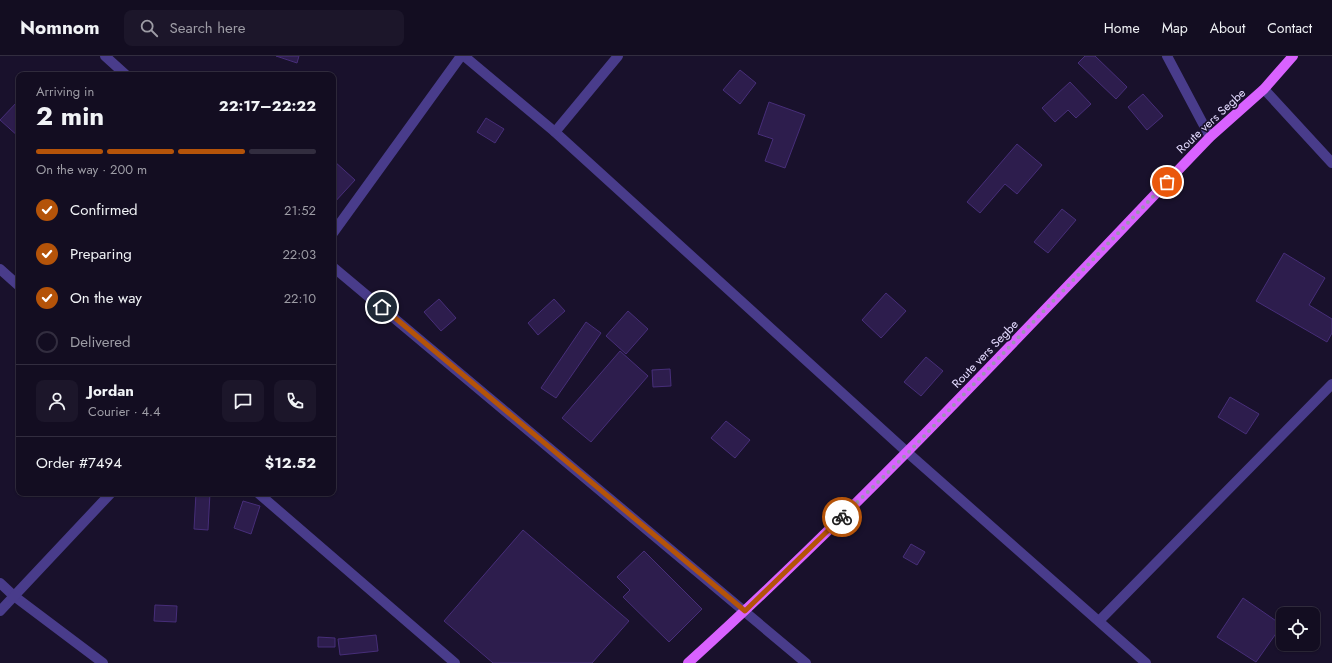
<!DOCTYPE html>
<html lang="en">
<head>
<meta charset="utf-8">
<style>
  body { margin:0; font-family:Jost,sans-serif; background:#1c162a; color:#f1f3f6; height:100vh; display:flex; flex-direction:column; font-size:15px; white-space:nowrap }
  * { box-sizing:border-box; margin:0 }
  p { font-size:13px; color:#9d9ca5 }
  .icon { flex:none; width:22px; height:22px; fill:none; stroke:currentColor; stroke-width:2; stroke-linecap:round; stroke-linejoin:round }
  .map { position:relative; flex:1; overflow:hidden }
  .sheet { position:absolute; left:16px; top:16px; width:320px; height:424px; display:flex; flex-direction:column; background:#130d21; border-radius:8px; box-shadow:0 1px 3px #0004,0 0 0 1px #322d3f }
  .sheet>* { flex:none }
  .controls { position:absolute; left:1276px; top:551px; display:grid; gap:8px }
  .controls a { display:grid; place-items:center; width:44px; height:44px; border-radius:8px; background:#130d21; box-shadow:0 1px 3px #0004,0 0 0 1px #322d3f; font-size:20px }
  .pin { position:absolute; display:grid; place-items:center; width:34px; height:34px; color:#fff; margin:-17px; border:2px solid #fff; border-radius:50%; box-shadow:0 1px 4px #0007 }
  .courier { position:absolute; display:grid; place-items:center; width:40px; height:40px; margin:-20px; border:3px solid #b45309; border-radius:50%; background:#fff; color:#222; box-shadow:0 1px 5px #0007 }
  .summary em { font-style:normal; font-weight:700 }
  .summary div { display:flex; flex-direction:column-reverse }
  .summary { display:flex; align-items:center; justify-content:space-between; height:68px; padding:0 20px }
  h1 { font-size:26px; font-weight:700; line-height:30px }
  .bar { display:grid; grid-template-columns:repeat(4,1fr); gap:6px 4px; align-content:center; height:48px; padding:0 20px }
  .bar i { height:5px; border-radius:3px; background:#322d3f }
  .bar .current { background:#b45309 }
  .bar p { grid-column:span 4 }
  .line { display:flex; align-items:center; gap:10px; padding:0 20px; border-top:1px solid #322d3f }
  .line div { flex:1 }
  .round { display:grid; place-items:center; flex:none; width:42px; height:42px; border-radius:8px; background:#1c162a }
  ol { padding:0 20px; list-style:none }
  li { display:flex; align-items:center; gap:12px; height:44px }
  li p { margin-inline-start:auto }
  li .icon { padding:4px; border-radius:50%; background:#b45309; color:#fff; stroke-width:4 }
  li:last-child { color:#9d9ca5 }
  li i { width:22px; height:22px; border:2px solid #322d3f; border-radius:50% }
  header { display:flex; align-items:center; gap:24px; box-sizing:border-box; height:56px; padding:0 20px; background:#130d21; border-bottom:1px solid #322d3f }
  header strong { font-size:19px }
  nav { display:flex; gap:22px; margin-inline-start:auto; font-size:14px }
  .search { width:280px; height:36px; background:#1c162a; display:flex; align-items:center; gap:10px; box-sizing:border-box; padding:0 14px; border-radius:8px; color:#9d9ca5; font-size:15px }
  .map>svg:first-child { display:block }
</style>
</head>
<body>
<header>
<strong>Nomnom</strong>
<div class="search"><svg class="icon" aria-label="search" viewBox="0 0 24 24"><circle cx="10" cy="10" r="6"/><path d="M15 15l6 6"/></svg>Search here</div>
<nav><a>Home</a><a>Map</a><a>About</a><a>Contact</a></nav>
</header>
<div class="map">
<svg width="1332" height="607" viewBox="0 0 1332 607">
  <rect width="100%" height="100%" fill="#19112c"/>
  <g fill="#2d1d4d" stroke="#472e79">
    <polygon points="276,0 299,0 297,7"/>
    <polygon points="1085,0 1095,0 1127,31 1116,43 1078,7"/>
    <polygon points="740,14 756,27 740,48 723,34"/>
    <polygon points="1070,26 1091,48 1076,62 1068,54 1055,66 1042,52"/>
    <polygon points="1143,38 1163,60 1147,74 1128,51"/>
    <polygon points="18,45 19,46 19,81 0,64"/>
    <polygon points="769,46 805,59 785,112 765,105 773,83 758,78"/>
    <polygon points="486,62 504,73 495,87 477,76"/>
    <polygon points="1017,88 1042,109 1017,138 1005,128 980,157 967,146"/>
    <polygon points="334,105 355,124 333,148 333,106"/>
    <polygon points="1062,153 1076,164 1048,197 1034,186"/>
    <polygon points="1284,197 1325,222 1309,249 1332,263 1332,277 1327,286 1256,245"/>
    <polygon points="886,237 906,255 881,282 862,264"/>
    <polygon points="439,243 456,262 441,275 424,256"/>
    <polygon points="554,243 565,255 538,279 528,267"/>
    <polygon points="628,255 648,273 626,298 606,280"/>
    <polygon points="586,266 601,277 556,342 541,332"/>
    <polygon points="620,295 648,320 591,386 562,362"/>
    <polygon points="926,301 943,315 921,340 904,326"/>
    <polygon points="670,313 671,330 653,331 652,314"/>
    <polygon points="1230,341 1259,358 1246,378 1218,361"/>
    <polygon points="726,365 750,384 735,402 711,382"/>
    <polygon points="196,437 210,437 208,474 194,473"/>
    <polygon points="243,445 260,450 251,478 234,472"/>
    <polygon points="523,474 629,565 592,607 493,607 444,565"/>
    <polygon points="911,488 925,496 917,509 903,501"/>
    <polygon points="644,495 702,553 669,586 623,541 630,534 617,521"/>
    <polygon points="1243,542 1282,569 1256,606 1217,581"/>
    <polygon points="155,549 177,550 176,566 154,565"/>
    <polygon points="376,579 378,595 340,599 338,583"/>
    <polygon points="318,581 335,582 335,591 318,591"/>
  </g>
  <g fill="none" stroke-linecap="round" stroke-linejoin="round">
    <g stroke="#493c8b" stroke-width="10">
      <polyline points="105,0 126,19"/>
      <polyline points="464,0 555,76 908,397 1146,607"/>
      <polyline points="1167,0 1210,81"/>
      <polyline points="1264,33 1332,107"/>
      <polyline points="555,76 618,0"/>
      <polyline points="333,177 461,0"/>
      <polyline points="333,211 806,607"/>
      <polyline points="0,213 19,230"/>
      <polyline points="258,437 455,607"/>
      <polyline points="0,527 14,540 103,607"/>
      <polyline points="0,555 111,437"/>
      <polyline points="1099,565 1332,328"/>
    </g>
    <path stroke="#d962ff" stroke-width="10" d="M688,607C871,441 1039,259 1210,81L1264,33L1293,0"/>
  </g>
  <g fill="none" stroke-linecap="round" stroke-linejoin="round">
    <polyline stroke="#9d94b5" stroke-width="4" stroke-dasharray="0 7.2" points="842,461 908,397 1167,126"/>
    <polyline stroke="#b45309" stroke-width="5" points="382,251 745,555 842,461"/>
  </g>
  <g text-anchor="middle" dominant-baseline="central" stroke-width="3.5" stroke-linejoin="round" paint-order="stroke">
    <g font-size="12" fill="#e4dbff" stroke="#19112c">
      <text transform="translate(1211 65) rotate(-43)">Route vers Segbe</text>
      <text transform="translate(985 298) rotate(-46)">Route vers Segbe</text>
    </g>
  </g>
</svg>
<div class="controls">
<a><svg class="icon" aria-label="locate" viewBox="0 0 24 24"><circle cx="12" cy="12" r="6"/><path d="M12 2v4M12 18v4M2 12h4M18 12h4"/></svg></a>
</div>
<div class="pin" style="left:1167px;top:126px;background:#ea580c"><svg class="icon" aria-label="bag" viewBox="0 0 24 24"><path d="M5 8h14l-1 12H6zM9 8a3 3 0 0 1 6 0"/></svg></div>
<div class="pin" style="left:382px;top:251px;background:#1f2937"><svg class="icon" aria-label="home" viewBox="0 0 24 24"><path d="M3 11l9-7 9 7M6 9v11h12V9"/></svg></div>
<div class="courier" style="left:842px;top:461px"><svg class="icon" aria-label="bike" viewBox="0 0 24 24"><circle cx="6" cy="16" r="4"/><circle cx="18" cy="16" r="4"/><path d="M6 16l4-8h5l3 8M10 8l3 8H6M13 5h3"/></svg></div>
<section class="sheet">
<div class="summary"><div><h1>2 min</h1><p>Arriving in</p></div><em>22:17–22:22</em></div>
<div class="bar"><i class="current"></i><i class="current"></i><i class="current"></i><i></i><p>On the way · 200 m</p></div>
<ol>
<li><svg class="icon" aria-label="check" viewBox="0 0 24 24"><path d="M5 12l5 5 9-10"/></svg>Confirmed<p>21:52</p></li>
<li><svg class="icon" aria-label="check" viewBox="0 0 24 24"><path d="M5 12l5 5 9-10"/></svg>Preparing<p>22:03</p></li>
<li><svg class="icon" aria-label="check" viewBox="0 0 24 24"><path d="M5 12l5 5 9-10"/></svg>On the way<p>22:10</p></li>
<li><i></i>Delivered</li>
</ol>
<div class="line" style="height:72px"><a class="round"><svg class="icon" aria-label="person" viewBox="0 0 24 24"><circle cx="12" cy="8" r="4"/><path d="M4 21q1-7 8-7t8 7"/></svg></a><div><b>Jordan</b><p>Courier · 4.4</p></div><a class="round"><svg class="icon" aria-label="chat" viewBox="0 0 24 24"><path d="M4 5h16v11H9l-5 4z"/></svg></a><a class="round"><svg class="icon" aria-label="phone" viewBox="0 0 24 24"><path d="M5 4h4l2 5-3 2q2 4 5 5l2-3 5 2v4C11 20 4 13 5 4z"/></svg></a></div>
<div class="line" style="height:52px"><div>Order #7494</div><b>$12.52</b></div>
</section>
</div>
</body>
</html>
